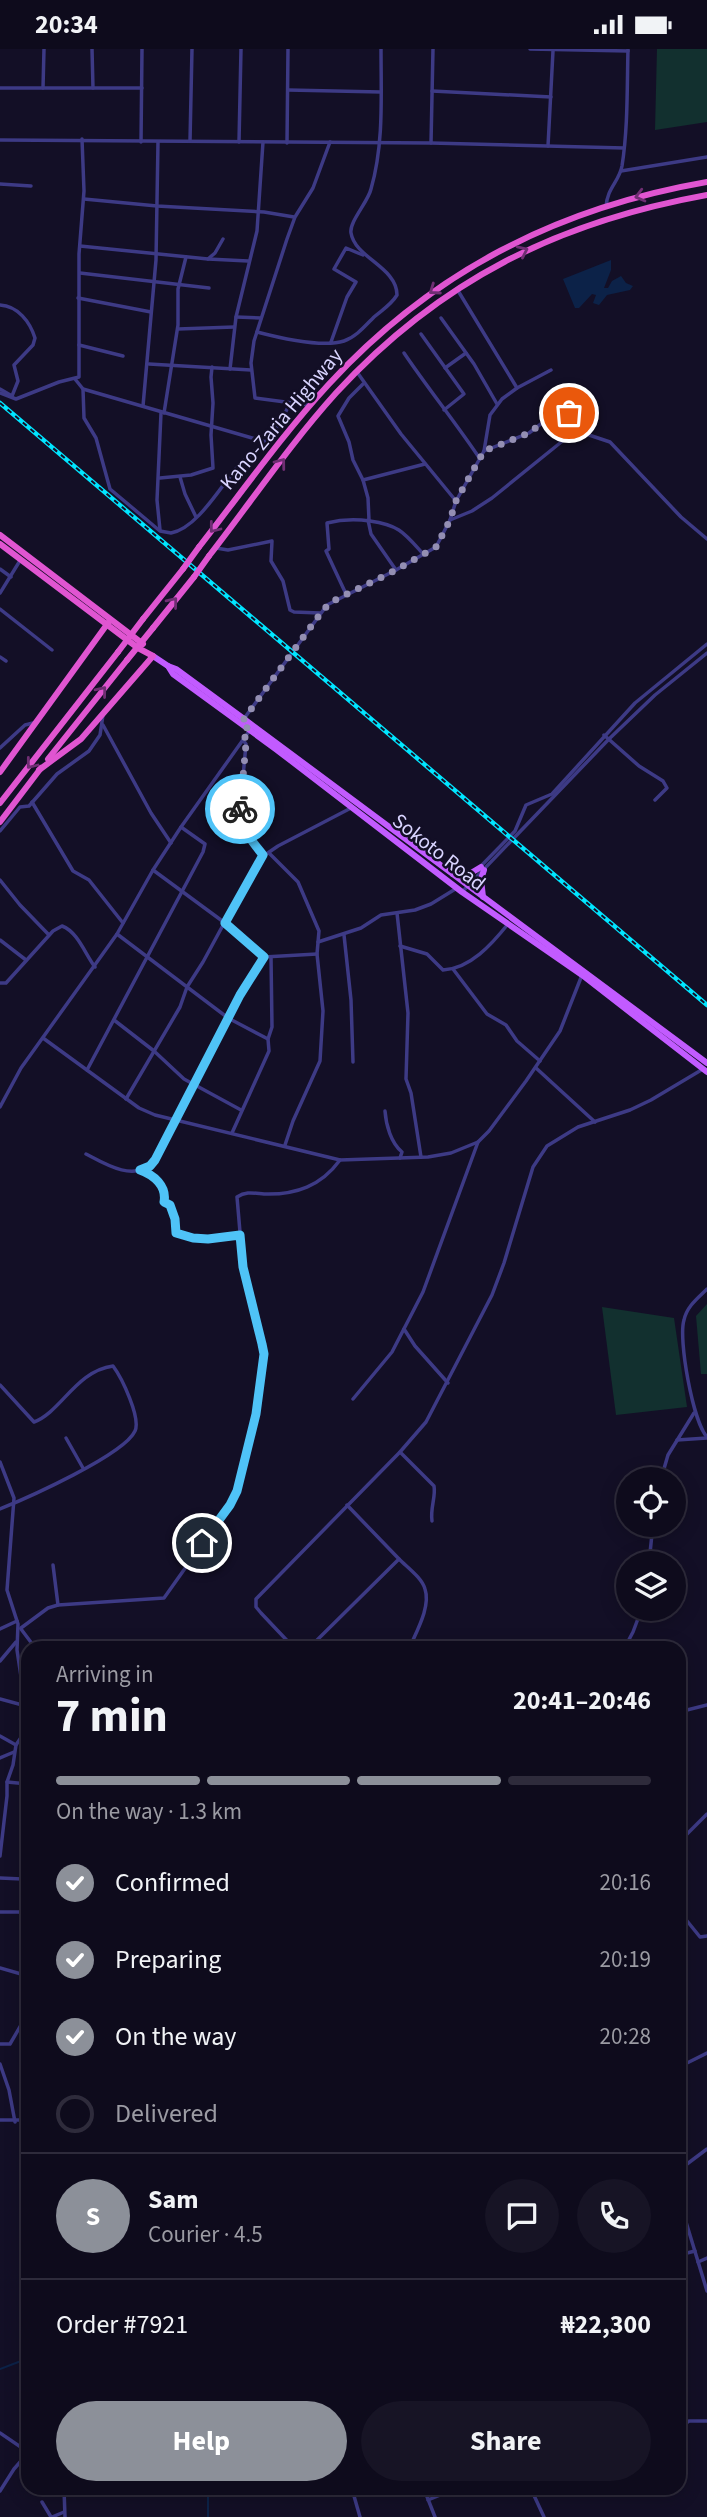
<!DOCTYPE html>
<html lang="en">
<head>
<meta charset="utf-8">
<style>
  body { margin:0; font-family:"Source Sans 3",sans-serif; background:#171425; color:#f1f3f6; height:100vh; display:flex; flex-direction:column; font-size:26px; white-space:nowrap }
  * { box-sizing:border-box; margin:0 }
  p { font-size:23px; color:#9b9ba3 }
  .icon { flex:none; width:38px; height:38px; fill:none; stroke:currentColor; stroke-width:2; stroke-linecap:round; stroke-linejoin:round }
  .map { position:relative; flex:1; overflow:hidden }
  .sheet { position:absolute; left:21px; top:1592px; width:665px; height:854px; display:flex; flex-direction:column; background:#0e0b1c; border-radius:21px; box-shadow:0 4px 18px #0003,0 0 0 2px #2e2b3b }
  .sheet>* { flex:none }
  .tools { position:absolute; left:616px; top:1418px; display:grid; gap:14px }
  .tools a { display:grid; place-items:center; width:70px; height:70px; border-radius:50%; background:#0e0b1c; box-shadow:0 4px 18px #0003,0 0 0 2px #2e2b3b; font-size:35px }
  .pin { position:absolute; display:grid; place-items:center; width:60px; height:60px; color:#fff; margin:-30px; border:4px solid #fff; border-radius:50%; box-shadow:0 2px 7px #0007 }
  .courier { position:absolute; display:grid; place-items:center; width:70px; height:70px; margin:-35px; border:5px solid #4fc3f7; border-radius:50%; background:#fff; color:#222; box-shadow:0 2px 9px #0007 }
  .overview em { font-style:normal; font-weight:700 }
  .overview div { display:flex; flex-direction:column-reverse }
  .overview { display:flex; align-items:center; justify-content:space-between; height:119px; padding:0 35px }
  h1 { font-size:46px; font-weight:700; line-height:52px }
  .bar { display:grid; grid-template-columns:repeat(4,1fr); gap:10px 7px; align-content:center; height:84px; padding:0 35px }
  .bar i { height:9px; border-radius:5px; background:#2e2b3b }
  .bar .active { background:#8c9099 }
  .bar p { grid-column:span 4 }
  .line { display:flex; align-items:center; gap:18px; padding:0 35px; border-top:2px solid #2e2b3b }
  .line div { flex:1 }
  .round { display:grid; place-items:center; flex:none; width:74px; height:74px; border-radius:37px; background:#171425 }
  ol { padding:0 35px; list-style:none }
  li { display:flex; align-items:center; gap:21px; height:77px }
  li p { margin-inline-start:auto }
  li .icon { padding:7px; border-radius:50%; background:#8c9099; color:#fff; stroke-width:4 }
  li:last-child { color:#9b9ba3 }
  li i { width:38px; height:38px; border:4px solid #2e2b3b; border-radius:50% }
  .cta { display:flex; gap:14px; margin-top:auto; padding:14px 35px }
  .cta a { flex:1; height:80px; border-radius:42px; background:#8c9099; color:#fff; font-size:28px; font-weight:700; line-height:80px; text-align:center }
  .cta a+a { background:#171425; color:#f1f3f6 }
  .status { display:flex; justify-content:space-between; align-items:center; height:49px; padding:0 35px; background:#0e0b1c; direction:ltr }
  .status svg { height:19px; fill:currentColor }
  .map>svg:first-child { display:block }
</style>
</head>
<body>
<div class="status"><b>20:34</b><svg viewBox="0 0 49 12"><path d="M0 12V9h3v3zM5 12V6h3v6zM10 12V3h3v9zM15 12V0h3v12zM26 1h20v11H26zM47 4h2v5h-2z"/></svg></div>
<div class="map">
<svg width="707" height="2468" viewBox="0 0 707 2468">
  <rect width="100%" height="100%" fill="#130f26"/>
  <g fill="#12302f">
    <polygon points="657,0 707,0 707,73 655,81"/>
    <polygon points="707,1255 707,1325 701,1325 696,1267"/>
    <polygon points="602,1258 674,1269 687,1358 616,1366"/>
  </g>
  <polygon fill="#0c2248" points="611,211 611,221 604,239 608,239 612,232 621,227 626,234 633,237 630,241 607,246 599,256 593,254 596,246 592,245 579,259 575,259 563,230"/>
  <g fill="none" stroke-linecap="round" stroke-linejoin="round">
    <g stroke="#0c2248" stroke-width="2">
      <polyline points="0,2320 21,2312 28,2306"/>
      <polyline points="208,2440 208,2468"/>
    </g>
    <g stroke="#3d3a85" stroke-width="3.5">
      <polyline points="92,0 93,39"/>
      <polyline points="530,0 628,2"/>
      <polyline points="0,39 142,39"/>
      <polyline points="43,39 44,0"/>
      <polyline points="288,41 381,43"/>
      <polyline points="432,42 551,48"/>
      <polyline points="0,91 431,94 624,99"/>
      <polyline points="190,92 192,0"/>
      <polyline points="141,93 142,0"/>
      <polyline points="239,93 241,0"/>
      <polyline points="287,94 288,0"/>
      <polyline points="431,94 433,0"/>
      <polyline points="548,97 553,2"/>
      <polyline points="621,122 707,108"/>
      <polyline points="0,135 31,137"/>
      <polyline points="84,150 157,157 264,163 294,168"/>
      <path d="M606,158C607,139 619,133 622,117C628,79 627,39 628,0"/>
      <polyline points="80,197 208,210 215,204 223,190"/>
      <polyline points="208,210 248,212"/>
      <polyline points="80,224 209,239"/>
      <polyline points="457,240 517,339"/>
      <polyline points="78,249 151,263"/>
      <path d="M0,256C18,257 30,273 35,289L33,296L14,316L18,332L12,347L0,340"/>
      <polyline points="236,268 261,269"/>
      <polyline points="441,269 474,315 497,355"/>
      <polyline points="178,280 234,278"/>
      <path d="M257,283C280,289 322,299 344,292C356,288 365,277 374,268C382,261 391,256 397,246C397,218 355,209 351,184C349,173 368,153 371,140C384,95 381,47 381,0"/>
      <polyline points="421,285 464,345 444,361"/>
      <polyline points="331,293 347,248 356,233 334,220 346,199 363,206"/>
      <polyline points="79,296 123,307"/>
      <path d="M404,304C429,341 456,374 480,410"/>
      <polyline points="149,315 251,321"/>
      <polyline points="445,319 466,304"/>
      <polyline points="230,320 236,268 257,182 263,93"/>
      <polyline points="357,323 401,385 456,452"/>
      <polyline points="75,330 83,340 266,393"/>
      <polyline points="363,335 349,349 338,367 349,393 353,411 363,431 368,449 369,471"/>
      <path d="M83,340L84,369L96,389L110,440L160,482L171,484C198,479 222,435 239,416C245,409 253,404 260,398C274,386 282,371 290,354"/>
      <polyline points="0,344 16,350 59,333 79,328 79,205 84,142 82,90"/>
      <polyline points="308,356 255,349 251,314 254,292 287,190 295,168 313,139 330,93"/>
      <polyline points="143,357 156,211 158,93"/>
      <polyline points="164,364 178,276 178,240 186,208"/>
      <polyline points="556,369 565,390"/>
      <polyline points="484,402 529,384 550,368 569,364"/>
      <polyline points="180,428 185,445 196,468"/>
      <polyline points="160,429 191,426 213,419 211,386 213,354 211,328 212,318"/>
      <polyline points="363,431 425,415"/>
      <polyline points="368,471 371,485 396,521"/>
      <polyline points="450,471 472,462 492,449 565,390 583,384 610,393 681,468 707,490"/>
      <polyline points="160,481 157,451 161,364"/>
      <polyline points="216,499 228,501 272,492 271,512 283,532 290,561 294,563 320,564"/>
      <polyline points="0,520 11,528"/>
      <polyline points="0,544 21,510"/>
      <path d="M346,545L326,502L329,500L327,474C343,470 355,470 370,472C400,476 405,485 424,506"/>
      <polyline points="0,560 52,601"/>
      <polyline points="0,608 6,612"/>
      <polyline points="243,671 327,556 396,521 436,498 450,471 456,452 484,402 490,366 502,350 517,339 551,321"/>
      <polyline points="103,676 151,764 171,794"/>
      <polyline points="604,686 639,717 663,732 667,739 655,751"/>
      <path d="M243,691L246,695L242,739L244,750L239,757C241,777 251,790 263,805"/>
      <polyline points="0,699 25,676 37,673"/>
      <polyline points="32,753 73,822 89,831 123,874"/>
      <polyline points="0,782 20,758 29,757 57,725 89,702 100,686 103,666"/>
      <polyline points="269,804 298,833 319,882 317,905 323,962 320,1012 293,1072 285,1096"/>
      <polyline points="481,817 515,782 526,756 552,745 635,654 707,595"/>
      <polyline points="153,821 225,874 264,908 317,905"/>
      <polyline points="0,831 20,856 49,886"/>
      <polyline points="462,843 609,690 655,646 707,604"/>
      <polyline points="397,864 408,964 406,1030 411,1044 421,1108"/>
      <polyline points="117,885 228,969 268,990"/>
      <polyline points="344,886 351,951 353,1013"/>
      <polyline points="0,891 26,911"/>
      <polyline points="318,893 361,879 381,866 415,861 431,855 457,839"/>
      <path d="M400,897L427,905L443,921C470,920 492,895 508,875"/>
      <polyline points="453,920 487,965 506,976 517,992 540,1012"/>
      <path d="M0,934H6L53,882L62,877C78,883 85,905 95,918"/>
      <polyline points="114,971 154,1002 184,1030 241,1061"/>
      <polyline points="43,989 139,1059 155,1066 340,1111 428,1108 451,1104 478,1093 489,1082 526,1032 560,982 582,926"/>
      <polyline points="536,1019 595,1073"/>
      <polyline points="87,1021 203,803 205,795 181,778"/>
      <polyline points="126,1050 180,958 187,938 203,913 259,810 278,797 351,759"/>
      <polyline points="0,1058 21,1019 117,885 153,821 181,778 250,681"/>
      <path d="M385,1062C386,1076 391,1094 402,1103L400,1109"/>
      <polyline points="232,1084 269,1002 268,990 272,978 271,908"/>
      <path d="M86,1105C105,1115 132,1132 152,1115L240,946L264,908"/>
      <path d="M141,1121C154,1126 166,1138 164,1153L170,1156L175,1170L176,1184L193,1189L208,1190L240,1186"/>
      <path d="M707,1240C698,1249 687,1257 684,1271C678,1290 693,1373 707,1388"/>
      <polyline points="404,1280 415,1297 448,1334"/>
      <path d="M0,1336L34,1373C61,1363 76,1322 113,1317C122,1329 141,1369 135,1382C124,1406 27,1449 0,1460"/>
      <polyline points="353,1350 392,1303 423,1243 478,1093"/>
      <polyline points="66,1389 83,1419"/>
      <polyline points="677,1391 707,1389"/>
      <path d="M400,1403L434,1437C436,1448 430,1459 432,1472"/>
      <polyline points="0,1413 14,1449 7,1541 18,1575 17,1601 26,1661 22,1677 22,1687 16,1696 13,1716 7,1733 7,1747 0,1807"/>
      <polyline points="661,1430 668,1406 694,1364"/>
      <path d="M399,1510C408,1519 422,1529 425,1540C431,1558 416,1583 409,1600"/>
      <polyline points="649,1514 653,1475"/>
      <polyline points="53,1516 58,1556"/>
      <path d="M21,1579L48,1559L58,1556L164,1549L230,1456L237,1442L256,1365L264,1305L243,1218L237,1148C246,1142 253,1144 264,1145C296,1146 321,1137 340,1111"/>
      <polyline points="0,1580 17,1572"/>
      <polyline points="21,1580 36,1600"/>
      <polyline points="48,1600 91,1592"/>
      <polyline points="295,1600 261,1564 256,1558 256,1550 400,1403 426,1373 492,1246 504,1214 533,1118 547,1097 578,1078 630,1061 651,1051 703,1020"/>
      <polyline points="308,1600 399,1510 347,1456"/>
      <polyline points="624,1600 633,1583 642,1559"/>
      <polyline points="0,1612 16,1593"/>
      <polyline points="0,1650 26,1657"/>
      <polyline points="679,1663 707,1656"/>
      <polyline points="0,1687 16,1696"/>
      <polyline points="0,1709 14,1703"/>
      <polyline points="7,1733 28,1735"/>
      <polyline points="679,1793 707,1765"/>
      <polyline points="0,1829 22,1830 28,1827"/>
      <polyline points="679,1862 700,1888 707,1887"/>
      <polyline points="0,1863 19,1863 28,1866"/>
      <polyline points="0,1919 28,1927"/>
      <polyline points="0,1995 10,1995 28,1964"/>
      <polyline points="0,2015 9,2041 15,2073"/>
      <polyline points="679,2018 707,2004"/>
      <polyline points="0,2071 28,2071"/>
      <polyline points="679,2121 707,2100"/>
      <polyline points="679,2150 707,2242"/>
      <polyline points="679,2206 695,2202"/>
      <polyline points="698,2213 707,2209"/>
      <polyline points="679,2379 689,2372 707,2372"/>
      <polyline points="0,2384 28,2403"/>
      <polyline points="64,2440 65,2468"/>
      <polyline points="285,2440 288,2445 294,2446 304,2440"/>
      <polyline points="352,2440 360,2468"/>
      <polyline points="424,2440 435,2468"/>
      <polyline points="531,2440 544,2468"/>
      <polyline points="0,2442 14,2420 28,2404"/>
      <polyline points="428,2451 455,2440"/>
      <polyline points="42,2453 51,2468"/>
      <polyline points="52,2468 64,2463"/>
    </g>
    <g stroke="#c25bff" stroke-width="6">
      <polyline points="153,607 168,617 173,625 277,701 462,843 582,926 707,1023"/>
      <polyline points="168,617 176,620 244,670 707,1014"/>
      <polyline points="453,825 471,824 481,818"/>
      <polyline points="483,848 481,830 484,821"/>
    </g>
    <g stroke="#e055d1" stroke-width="6">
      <polyline points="0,486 143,595"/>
      <polyline points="0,495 138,599 153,607 81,690 39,721"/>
      <path d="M199,498C242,443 282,386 329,335C432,223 557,159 707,133"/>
      <path d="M209,507C251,453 290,395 336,344C440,231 558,173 707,146"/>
      <polyline points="143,570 183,520"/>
      <polyline points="153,579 194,528"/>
      <polyline points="48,710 127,611"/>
      <polyline points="0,723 108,574"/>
      <polyline points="0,754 118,603"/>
      <polyline points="0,773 41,719"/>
    </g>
    <defs>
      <polyline id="rail" points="0,354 707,956"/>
    </defs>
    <use href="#rail" stroke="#00e5ff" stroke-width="4.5"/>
    <use href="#rail" stroke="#130f26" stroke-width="2" stroke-dasharray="5" stroke-linecap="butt"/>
    <g stroke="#e055d1" stroke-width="6">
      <polyline points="183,520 199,498"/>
      <polyline points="194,528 209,507"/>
      <polyline points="118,603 143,570"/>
      <polyline points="127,611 153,579"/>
    </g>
  </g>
  <defs><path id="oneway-chevron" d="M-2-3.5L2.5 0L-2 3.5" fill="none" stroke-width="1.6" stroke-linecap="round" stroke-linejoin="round" transform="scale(1.75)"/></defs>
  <g stroke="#6f2e73">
    <use href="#oneway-chevron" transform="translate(640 147) rotate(165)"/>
    <use href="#oneway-chevron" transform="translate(523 202) rotate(-25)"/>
    <use href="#oneway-chevron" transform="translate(434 241) rotate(145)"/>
    <use href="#oneway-chevron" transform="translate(281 414) rotate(-53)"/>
    <use href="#oneway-chevron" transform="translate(214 479) rotate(128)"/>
    <use href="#oneway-chevron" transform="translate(173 553) rotate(-51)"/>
    <use href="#oneway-chevron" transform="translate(102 642) rotate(-51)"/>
    <use href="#oneway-chevron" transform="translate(31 715) rotate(128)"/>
  </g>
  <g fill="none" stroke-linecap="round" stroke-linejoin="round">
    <polyline stroke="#948fb3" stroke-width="7" stroke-dasharray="0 12.6" points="240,760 239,757 244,750 242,739 246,695 243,691 250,681 241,674 323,561 331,553 396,521 436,498 450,471 456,452 484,402 529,384 550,368 569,364"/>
    <path stroke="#4fc3f7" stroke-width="9" d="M202,1494L230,1456L237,1442L256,1365L264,1305L262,1295L243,1218L240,1186L208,1190L193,1189L176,1184L175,1170L170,1156L164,1153C167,1137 154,1126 140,1121L150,1117L155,1111L240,946L264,908L225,874L263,806C252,792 239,778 240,760"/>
  </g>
  <g text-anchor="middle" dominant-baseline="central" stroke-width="5" stroke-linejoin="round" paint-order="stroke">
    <g font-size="21" fill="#d9d4ff" stroke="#130f26">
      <text transform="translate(281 370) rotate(-50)">Kano-Zaria Highway</text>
      <text transform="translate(439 803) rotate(38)">Sokoto Road</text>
    </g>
  </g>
</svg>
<div class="tools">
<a><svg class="icon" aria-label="locate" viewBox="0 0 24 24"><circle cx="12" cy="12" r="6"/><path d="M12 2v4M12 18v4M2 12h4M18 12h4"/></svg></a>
<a><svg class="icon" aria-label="layers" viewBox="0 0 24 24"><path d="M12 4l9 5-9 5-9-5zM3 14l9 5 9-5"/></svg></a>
</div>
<div class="pin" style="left:569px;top:364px;background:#ea580c"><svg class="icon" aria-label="bag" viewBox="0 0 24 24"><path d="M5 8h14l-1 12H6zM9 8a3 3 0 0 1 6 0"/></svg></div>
<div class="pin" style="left:202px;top:1494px;background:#1f2937"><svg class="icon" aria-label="home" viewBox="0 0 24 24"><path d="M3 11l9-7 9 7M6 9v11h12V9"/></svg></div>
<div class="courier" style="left:240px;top:760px"><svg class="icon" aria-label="bike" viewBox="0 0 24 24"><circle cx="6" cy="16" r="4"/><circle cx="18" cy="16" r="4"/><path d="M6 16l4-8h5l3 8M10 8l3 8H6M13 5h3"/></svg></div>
<section class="sheet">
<div class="overview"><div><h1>7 min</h1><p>Arriving in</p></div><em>20:41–20:46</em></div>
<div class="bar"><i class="active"></i><i class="active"></i><i class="active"></i><i></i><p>On the way · 1.3 km</p></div>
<ol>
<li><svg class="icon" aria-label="check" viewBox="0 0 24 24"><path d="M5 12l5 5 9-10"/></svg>Confirmed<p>20:16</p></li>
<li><svg class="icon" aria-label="check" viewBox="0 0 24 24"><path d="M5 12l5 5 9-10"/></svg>Preparing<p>20:19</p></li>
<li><svg class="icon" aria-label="check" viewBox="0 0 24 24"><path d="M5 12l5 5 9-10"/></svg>On the way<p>20:28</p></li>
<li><i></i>Delivered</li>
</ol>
<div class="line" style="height:126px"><b class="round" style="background:#8c9099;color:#fff">S</b><div><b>Sam</b><p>Courier · 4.5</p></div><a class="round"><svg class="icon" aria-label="chat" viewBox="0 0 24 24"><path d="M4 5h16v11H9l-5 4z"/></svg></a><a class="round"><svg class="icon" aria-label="phone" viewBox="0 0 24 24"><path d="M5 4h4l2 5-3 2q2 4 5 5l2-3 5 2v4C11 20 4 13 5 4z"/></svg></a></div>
<div class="line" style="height:91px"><div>Order #7921</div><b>₦22,300</b></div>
<div class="cta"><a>Help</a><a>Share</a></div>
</section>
</div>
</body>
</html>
